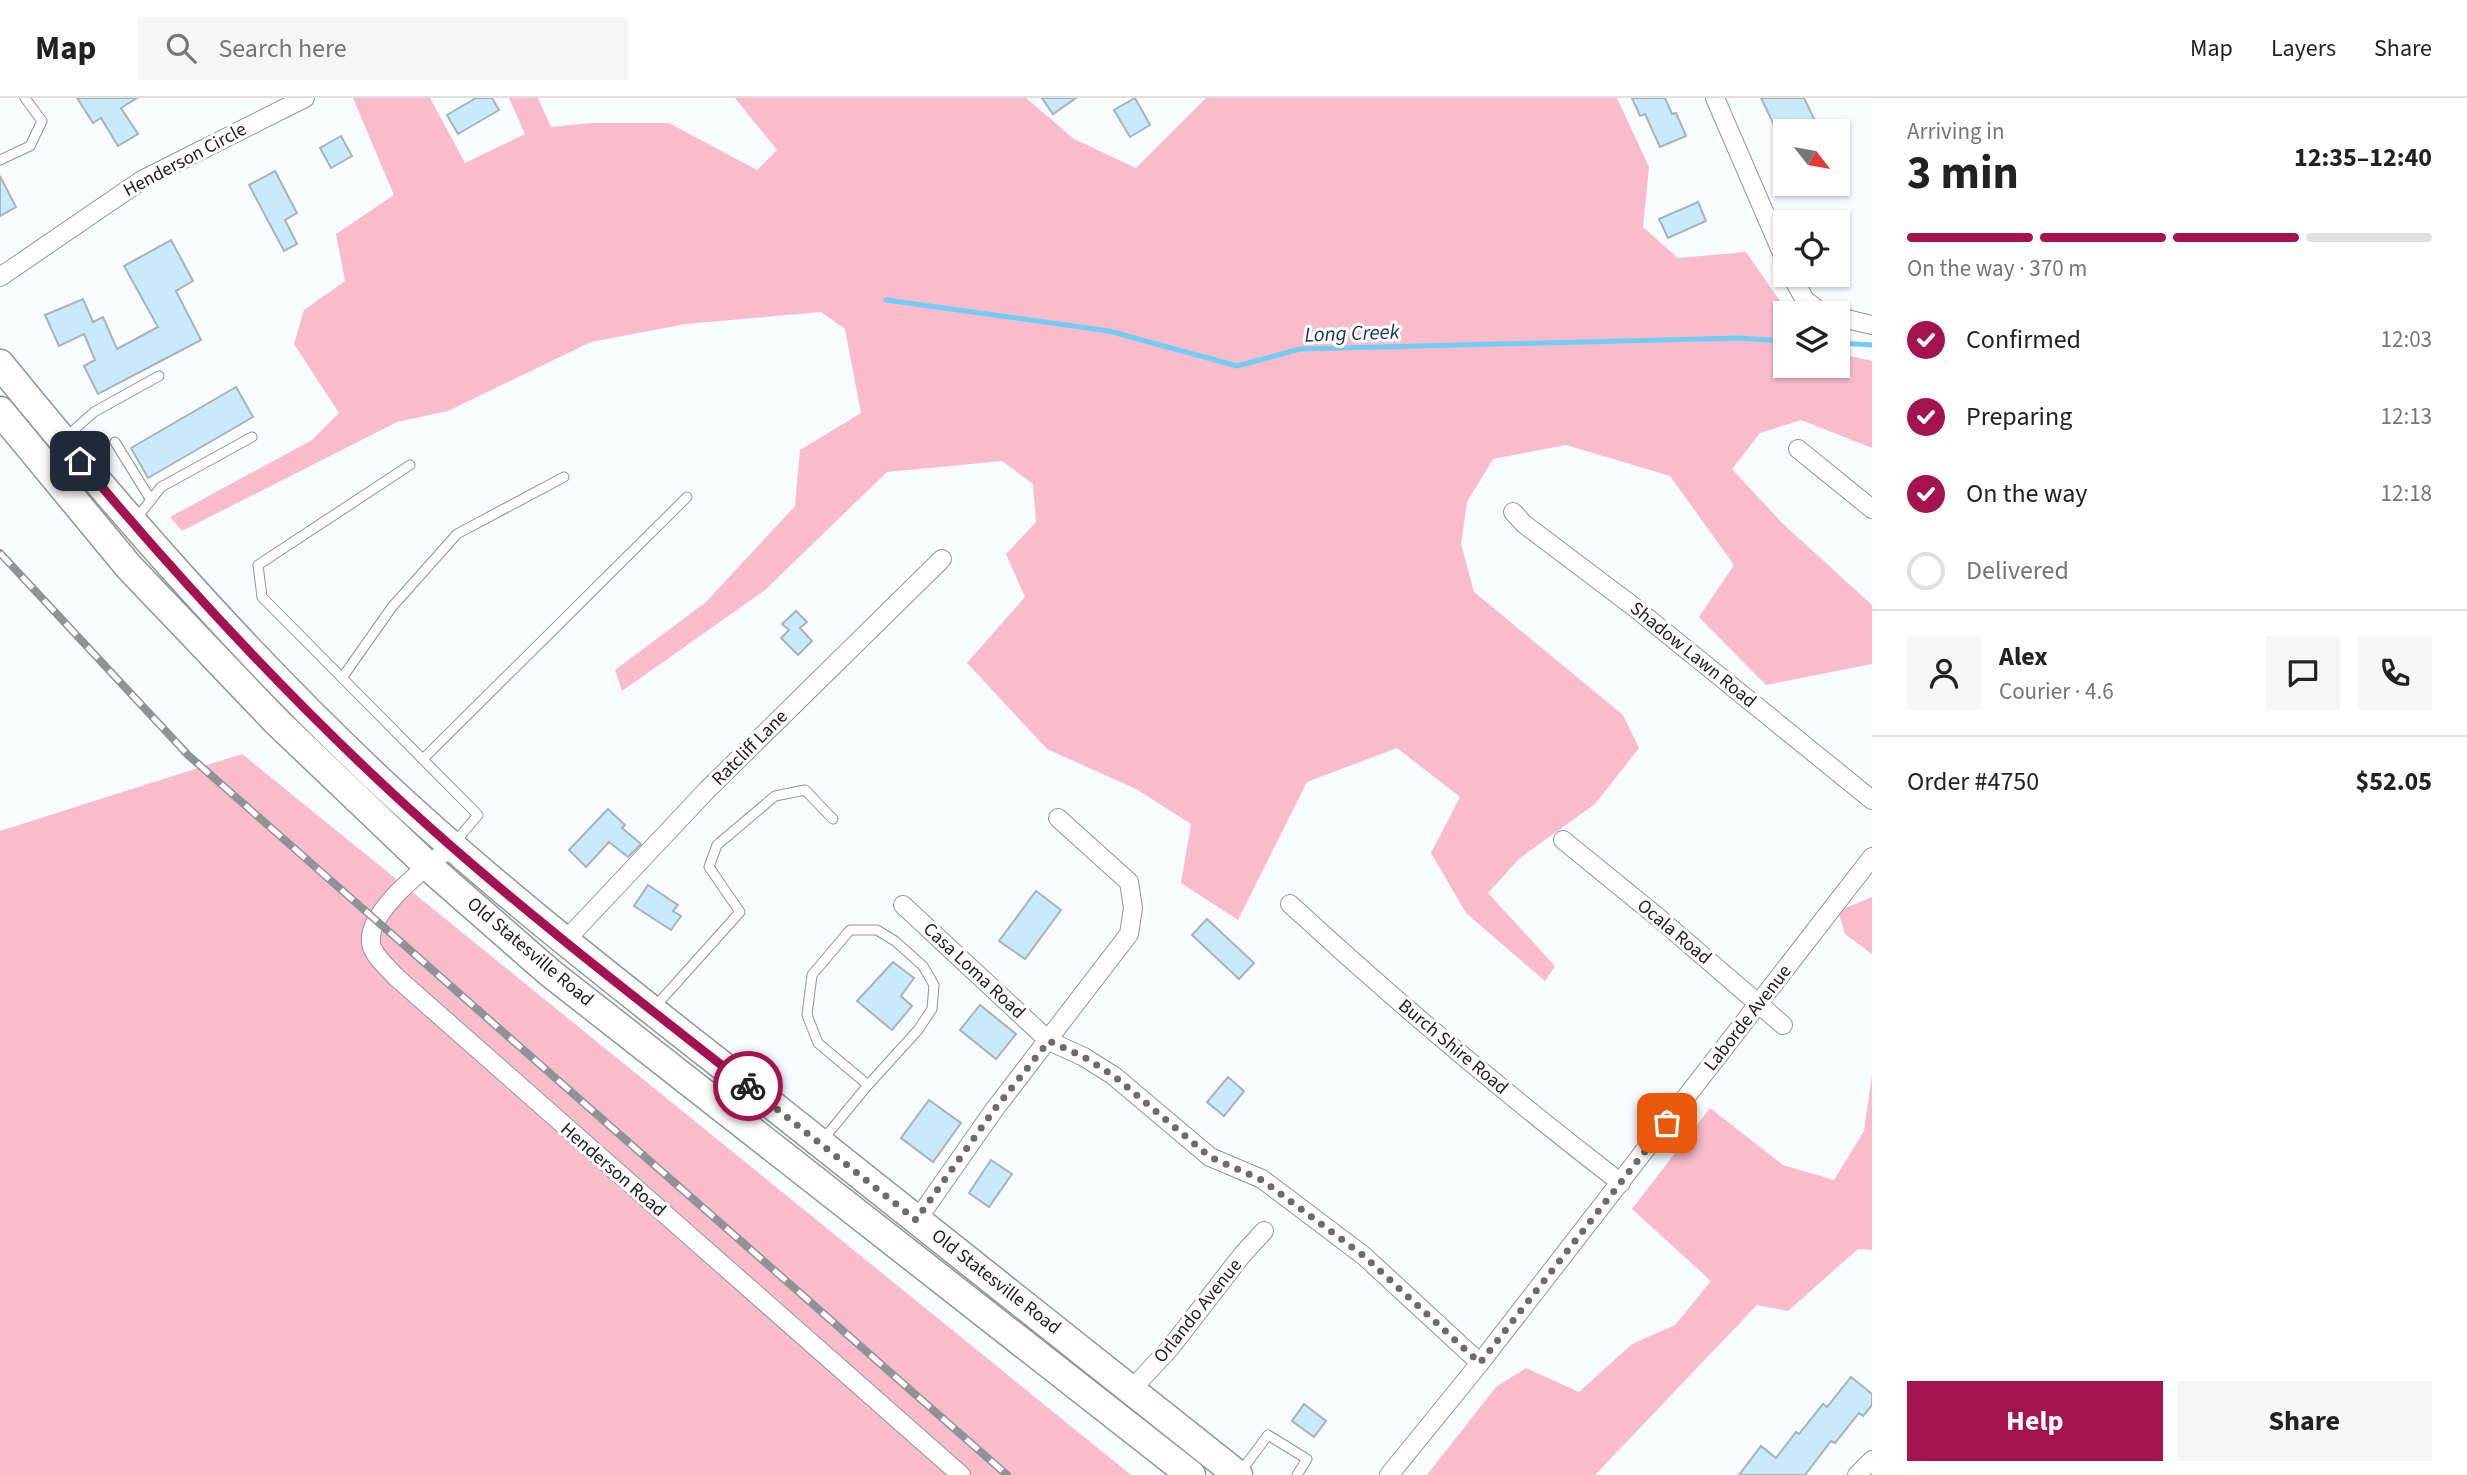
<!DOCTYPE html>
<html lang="en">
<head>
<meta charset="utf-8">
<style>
  body { margin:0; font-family:"Source Sans 3",sans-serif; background:#f6f6f6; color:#222; height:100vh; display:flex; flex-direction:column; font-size:26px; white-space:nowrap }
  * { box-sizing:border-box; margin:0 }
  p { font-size:23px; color:#767676 }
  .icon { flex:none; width:38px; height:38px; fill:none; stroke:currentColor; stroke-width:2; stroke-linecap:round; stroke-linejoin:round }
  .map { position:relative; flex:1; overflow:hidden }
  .drawer { display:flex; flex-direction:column; background:#fff; width:595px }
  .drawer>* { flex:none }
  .needle { width:46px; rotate:121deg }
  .buttons { position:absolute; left:1773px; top:21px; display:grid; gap:14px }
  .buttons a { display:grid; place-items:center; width:77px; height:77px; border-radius:0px; background:#fff; box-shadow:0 2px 5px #0004; font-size:35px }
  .pin { position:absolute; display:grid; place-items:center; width:60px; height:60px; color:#fff; margin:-30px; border-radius:14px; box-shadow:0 4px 10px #0006 }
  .courier { position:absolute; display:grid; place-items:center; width:70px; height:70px; margin:-35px; border:5px solid #a51250; border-radius:50%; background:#fff; color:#222; box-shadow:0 2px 9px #0007 }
  .overview em { font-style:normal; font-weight:700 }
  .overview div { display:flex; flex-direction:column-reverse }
  .overview { display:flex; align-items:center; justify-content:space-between; height:119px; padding:0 35px }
  h1 { font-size:46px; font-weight:700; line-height:52px }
  .bar { display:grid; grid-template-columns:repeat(4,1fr); gap:10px 7px; align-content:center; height:84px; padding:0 35px }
  .bar i { height:9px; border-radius:5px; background:#e0e0e0 }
  .bar .selected { background:#a51250 }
  .bar p { grid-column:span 4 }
  .line { display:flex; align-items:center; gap:18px; padding:0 35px; border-top:2px solid #e0e0e0 }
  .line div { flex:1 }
  .round { display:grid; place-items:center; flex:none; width:74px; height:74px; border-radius:0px; background:#f6f6f6 }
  ol { padding:0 35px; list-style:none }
  li { display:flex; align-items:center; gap:21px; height:77px }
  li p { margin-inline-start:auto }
  li .icon { padding:7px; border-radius:50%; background:#a51250; color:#fff; stroke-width:4 }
  li:last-child { color:#767676 }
  li i { width:38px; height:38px; border:4px solid #e0e0e0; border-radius:50% }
  .action { display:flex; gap:14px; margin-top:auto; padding:14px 35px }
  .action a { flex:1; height:80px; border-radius:0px; background:#a51250; color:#fff; font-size:28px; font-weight:700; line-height:80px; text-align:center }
  .action a+a { background:#f6f6f6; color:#222 }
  header { display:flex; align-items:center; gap:42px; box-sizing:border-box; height:98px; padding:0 35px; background:#fff; border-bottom:2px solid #e0e0e0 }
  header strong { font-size:33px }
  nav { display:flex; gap:38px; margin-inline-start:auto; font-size:24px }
  .search { width:490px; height:63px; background:#f6f6f6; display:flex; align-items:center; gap:18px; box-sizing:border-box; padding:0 24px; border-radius:0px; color:#767676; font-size:26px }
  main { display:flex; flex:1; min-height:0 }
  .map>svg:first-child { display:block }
</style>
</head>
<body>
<header>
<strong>Map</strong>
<div class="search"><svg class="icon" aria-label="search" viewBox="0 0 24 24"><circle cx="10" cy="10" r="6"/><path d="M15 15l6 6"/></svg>Search here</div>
<nav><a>Map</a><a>Layers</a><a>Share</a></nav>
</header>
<main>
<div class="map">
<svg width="1872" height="1377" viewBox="0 0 1872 1377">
  <rect width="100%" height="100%" fill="#f6fcff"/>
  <g fill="#fabbca">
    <polygon points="353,0 430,0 465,65 525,36 509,0 538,0 551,29 591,25 669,25 757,72 777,52 735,0 1026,0 1074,41 1136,70 1206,0 1617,0 1649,69 1643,129 1678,160 1746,154 1782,206 1791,215 1785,215 1785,268 1838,268 1838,255 1872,263 1872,350 1801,322 1760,335 1732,371 1783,426 1872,507 1872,566 1766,587 1699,519 1734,467 1670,378 1566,347 1493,361 1467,404 1461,446 1474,494 1623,617 1639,650 1595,706 1520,760 1488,795 1555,868 1545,883 1466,815 1431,755 1460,699 1397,650 1307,684 1238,822 1181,785 1191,726 1136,691 1047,651 967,565 1025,499 1006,456 1036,424 1033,386 1002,363 887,374 765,492 622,593 615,572 706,504 795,408 800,352 861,315 845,231 821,214 686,226 591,244 448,313 397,324 182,433 170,419 312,342 339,315 294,246 304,212 345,183 336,136 394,97"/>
    <polygon points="242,656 1131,1377 0,1377 0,733"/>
    <polygon points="1872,799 1872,856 1845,836 1838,813"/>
    <polygon points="1872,977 1872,1152 1858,1151 1788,1213 1757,1207 1595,1377 1427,1377 1496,1289 1526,1270 1579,1294 1632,1246 1675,1227 1711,1183 1632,1111 1710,1010 1783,1067 1834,1082 1864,1033"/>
  </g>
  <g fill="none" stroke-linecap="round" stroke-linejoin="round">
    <g stroke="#71cdf6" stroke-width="5">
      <polyline points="886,202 1109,233 1237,268 1300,251 1739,240 1785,243"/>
      <polyline points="1838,245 1872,247"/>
    </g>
  </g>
  <g fill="#c8eafa" stroke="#a9b3b8" stroke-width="2">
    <polygon points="77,0 137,0 121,10 138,36 118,48 101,20 93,25"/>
    <polygon points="476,0 492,0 499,12 458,36 447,17"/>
    <polygon points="1042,0 1076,0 1053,16"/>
    <polygon points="1135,0 1150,27 1130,39 1114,12"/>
    <polygon points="1632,0 1665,0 1672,16 1676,15 1686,38 1660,49 1645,16 1640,18"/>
    <polygon points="1761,0 1804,0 1817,27 1804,33 1777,33"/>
    <polygon points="341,38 352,58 331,70 320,50"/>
    <polygon points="275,73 297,115 285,122 297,146 284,153 249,87"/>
    <polygon points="0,78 16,109 0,118"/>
    <polygon points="1698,104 1706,123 1668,140 1659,121"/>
    <polygon points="171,142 193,183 176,193 201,242 98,296 84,268 95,262 84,236 59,248 45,217 83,201 93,224 103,219 117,251 158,229 124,168"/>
    <polygon points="236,289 253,319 148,380 131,350"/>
    <polygon points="796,513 807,524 800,530 812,543 798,557 781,540 789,532 782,526"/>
    <polygon points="608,711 625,727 622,730 641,746 628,759 609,744 586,769 569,752"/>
    <polygon points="648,787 678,807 673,813 681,818 671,832 634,808"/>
    <polygon points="1036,793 1061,812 1025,861 999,843"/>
    <polygon points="1207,821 1254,865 1239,881 1192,837"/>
    <polygon points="893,864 914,880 901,898 912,908 892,932 857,903"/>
    <polygon points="980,907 1016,936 996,961 960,932"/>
    <polygon points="1228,979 1244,993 1224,1018 1207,1004"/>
    <polygon points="929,1002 961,1025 933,1064 901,1040"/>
    <polygon points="991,1062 1012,1076 989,1109 969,1095"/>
    <polygon points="1851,1279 1872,1296 1872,1307 1863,1318 1859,1315 1835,1345 1831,1343 1805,1377 1739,1377 1761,1348 1776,1360 1796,1334 1799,1336 1823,1306 1827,1309"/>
    <polygon points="1304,1306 1326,1323 1314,1339 1292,1323"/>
  </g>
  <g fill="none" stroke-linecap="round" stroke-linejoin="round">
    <defs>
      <g id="lane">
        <polyline points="0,62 30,48 42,23 25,0"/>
        <polyline points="66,339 94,314 159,278"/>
        <polyline points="115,344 151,402"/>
        <polyline points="410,367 258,467 262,499 478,717 455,744"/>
        <polyline points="136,421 161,389 252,339"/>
        <polyline points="342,580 392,509 457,436 564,379"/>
        <polyline points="423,661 687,399"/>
        <polyline points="653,911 740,814 709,769 717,747 775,698 805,692 833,721"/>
        <polyline points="821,1044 868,987 918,932 932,911 934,887 923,868 895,843 877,832 850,832 812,877 807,917 818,945 868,987"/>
        <polyline points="1239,1376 1268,1337 1307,1361 1297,1377"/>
      </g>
      <g id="street">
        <polyline points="1715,0 1785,162"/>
        <polyline points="1791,177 1805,202 1822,215"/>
        <polyline points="0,179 142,82 305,0"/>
        <polyline points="1838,219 1872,227"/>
        <polyline points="1798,351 1872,411"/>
        <polyline points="1513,414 1524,426 1634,509 1872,702"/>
        <polyline points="1563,742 1660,821 1783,927"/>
        <path d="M452,748C430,766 361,816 372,849C376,860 388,870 396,879L961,1377"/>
        <path d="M1290,806C1396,904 1507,997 1621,1085"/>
        <polyline points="903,807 1049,943 1084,959 1114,978 1210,1059 1262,1081 1364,1158 1480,1265"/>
        <polyline points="564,844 707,692 942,461"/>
        <polyline points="917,1122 994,1012 1129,836 1133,810 1129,784 1058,720"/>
        <polyline points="1131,1292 1171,1249 1242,1157 1264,1133"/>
        <polyline points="1389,1377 1480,1265 1872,759"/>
        <polyline points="1857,1377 1872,1362"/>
      </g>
      <g id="primary">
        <path d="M0,266C118,411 241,552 378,681C496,792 625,891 752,991C914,1120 1076,1248 1238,1377"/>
        <polyline points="0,313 129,469 276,623 428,768 549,874 1191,1377"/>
      </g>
    </defs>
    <use href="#lane" stroke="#8e979c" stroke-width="11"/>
    <use href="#street" stroke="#8e979c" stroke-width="20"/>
    <use href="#primary" stroke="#8e979c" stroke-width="31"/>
    <use href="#lane" stroke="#fff" stroke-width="9"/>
    <use href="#street" stroke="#fff" stroke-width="18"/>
    <use href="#primary" stroke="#fff" stroke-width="28"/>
    <defs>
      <polyline id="rail" points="0,455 188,657 1007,1377"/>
    </defs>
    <use href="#rail" stroke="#8e9395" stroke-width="8"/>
    <use href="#rail" stroke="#fff" stroke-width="5" stroke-dasharray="16" stroke-linecap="butt"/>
  </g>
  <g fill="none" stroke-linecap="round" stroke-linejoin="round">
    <polyline stroke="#686c6e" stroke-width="7" stroke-dasharray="0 12.6" points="748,988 916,1122 994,1012 1049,943 1084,959 1114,978 1210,1059 1262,1082 1364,1158 1480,1265 1667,1025"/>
    <path stroke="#a51250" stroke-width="9" d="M80,363C194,499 317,631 451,748C547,832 648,909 748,988"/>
  </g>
  <g text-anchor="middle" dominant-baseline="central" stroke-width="6" stroke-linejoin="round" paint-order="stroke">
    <g font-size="19" fill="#1b1f20" stroke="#fff">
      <text transform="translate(185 62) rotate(-28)">Henderson Circle</text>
      <text transform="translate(1693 557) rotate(39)">Shadow Lawn Road</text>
      <text transform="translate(750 650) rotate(-45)">Ratcliff Lane</text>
      <text transform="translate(1674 834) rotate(40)">Ocala Road</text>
      <text transform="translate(530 854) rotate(40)">Old Statesville Road</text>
      <text transform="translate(974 873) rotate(43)">Casa Loma Road</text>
      <text transform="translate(1748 920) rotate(-52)">Laborde Avenue</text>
      <text transform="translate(1453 949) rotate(40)">Burch Shire Road</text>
      <text transform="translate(613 1072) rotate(41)">Henderson Road</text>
      <text transform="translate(996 1184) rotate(38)">Old Statesville Road</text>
      <text transform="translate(1198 1213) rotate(-51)">Orlando Avenue</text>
    </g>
    <g font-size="21" font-style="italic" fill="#0e3949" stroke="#fff">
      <text transform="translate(1352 235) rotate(-2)">Long Creek</text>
    </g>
  </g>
</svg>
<div class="buttons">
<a><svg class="needle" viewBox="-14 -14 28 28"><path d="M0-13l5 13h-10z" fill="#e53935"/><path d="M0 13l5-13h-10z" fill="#767676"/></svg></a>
<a><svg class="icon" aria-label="locate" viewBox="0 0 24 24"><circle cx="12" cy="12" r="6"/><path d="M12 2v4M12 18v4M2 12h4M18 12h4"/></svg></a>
<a><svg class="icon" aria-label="layers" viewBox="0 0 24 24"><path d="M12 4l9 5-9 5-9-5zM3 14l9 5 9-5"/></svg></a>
</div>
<div class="pin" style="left:1667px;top:1025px;background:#ea580c"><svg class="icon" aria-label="bag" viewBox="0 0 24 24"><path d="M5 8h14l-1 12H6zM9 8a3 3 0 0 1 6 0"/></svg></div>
<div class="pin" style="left:80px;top:363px;background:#1f2937"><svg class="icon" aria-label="home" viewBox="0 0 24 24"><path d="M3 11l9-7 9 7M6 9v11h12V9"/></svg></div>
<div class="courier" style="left:748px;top:988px"><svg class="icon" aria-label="bike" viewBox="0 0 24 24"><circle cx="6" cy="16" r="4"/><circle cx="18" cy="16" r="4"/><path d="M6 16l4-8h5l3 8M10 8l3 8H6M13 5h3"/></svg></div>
</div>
<section class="drawer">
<div class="overview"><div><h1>3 min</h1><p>Arriving in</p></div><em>12:35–12:40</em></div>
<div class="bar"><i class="selected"></i><i class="selected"></i><i class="selected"></i><i></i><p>On the way · 370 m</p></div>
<ol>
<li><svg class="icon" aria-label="check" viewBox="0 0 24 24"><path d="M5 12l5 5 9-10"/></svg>Confirmed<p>12:03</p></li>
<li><svg class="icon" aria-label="check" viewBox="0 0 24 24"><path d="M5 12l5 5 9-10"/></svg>Preparing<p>12:13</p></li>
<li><svg class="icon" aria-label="check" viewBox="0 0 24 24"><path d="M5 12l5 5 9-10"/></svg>On the way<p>12:18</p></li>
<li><i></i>Delivered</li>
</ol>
<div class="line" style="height:126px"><a class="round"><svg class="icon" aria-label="person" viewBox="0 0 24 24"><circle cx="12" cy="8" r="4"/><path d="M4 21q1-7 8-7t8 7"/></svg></a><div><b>Alex</b><p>Courier · 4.6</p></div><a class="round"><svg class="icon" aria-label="chat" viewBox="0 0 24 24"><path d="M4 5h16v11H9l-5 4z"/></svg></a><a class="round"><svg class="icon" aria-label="phone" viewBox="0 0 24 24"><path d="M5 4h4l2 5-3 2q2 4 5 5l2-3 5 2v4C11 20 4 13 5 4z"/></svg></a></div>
<div class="line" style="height:91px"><div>Order #4750</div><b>$52.05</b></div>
<div class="action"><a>Help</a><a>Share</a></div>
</section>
</main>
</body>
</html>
